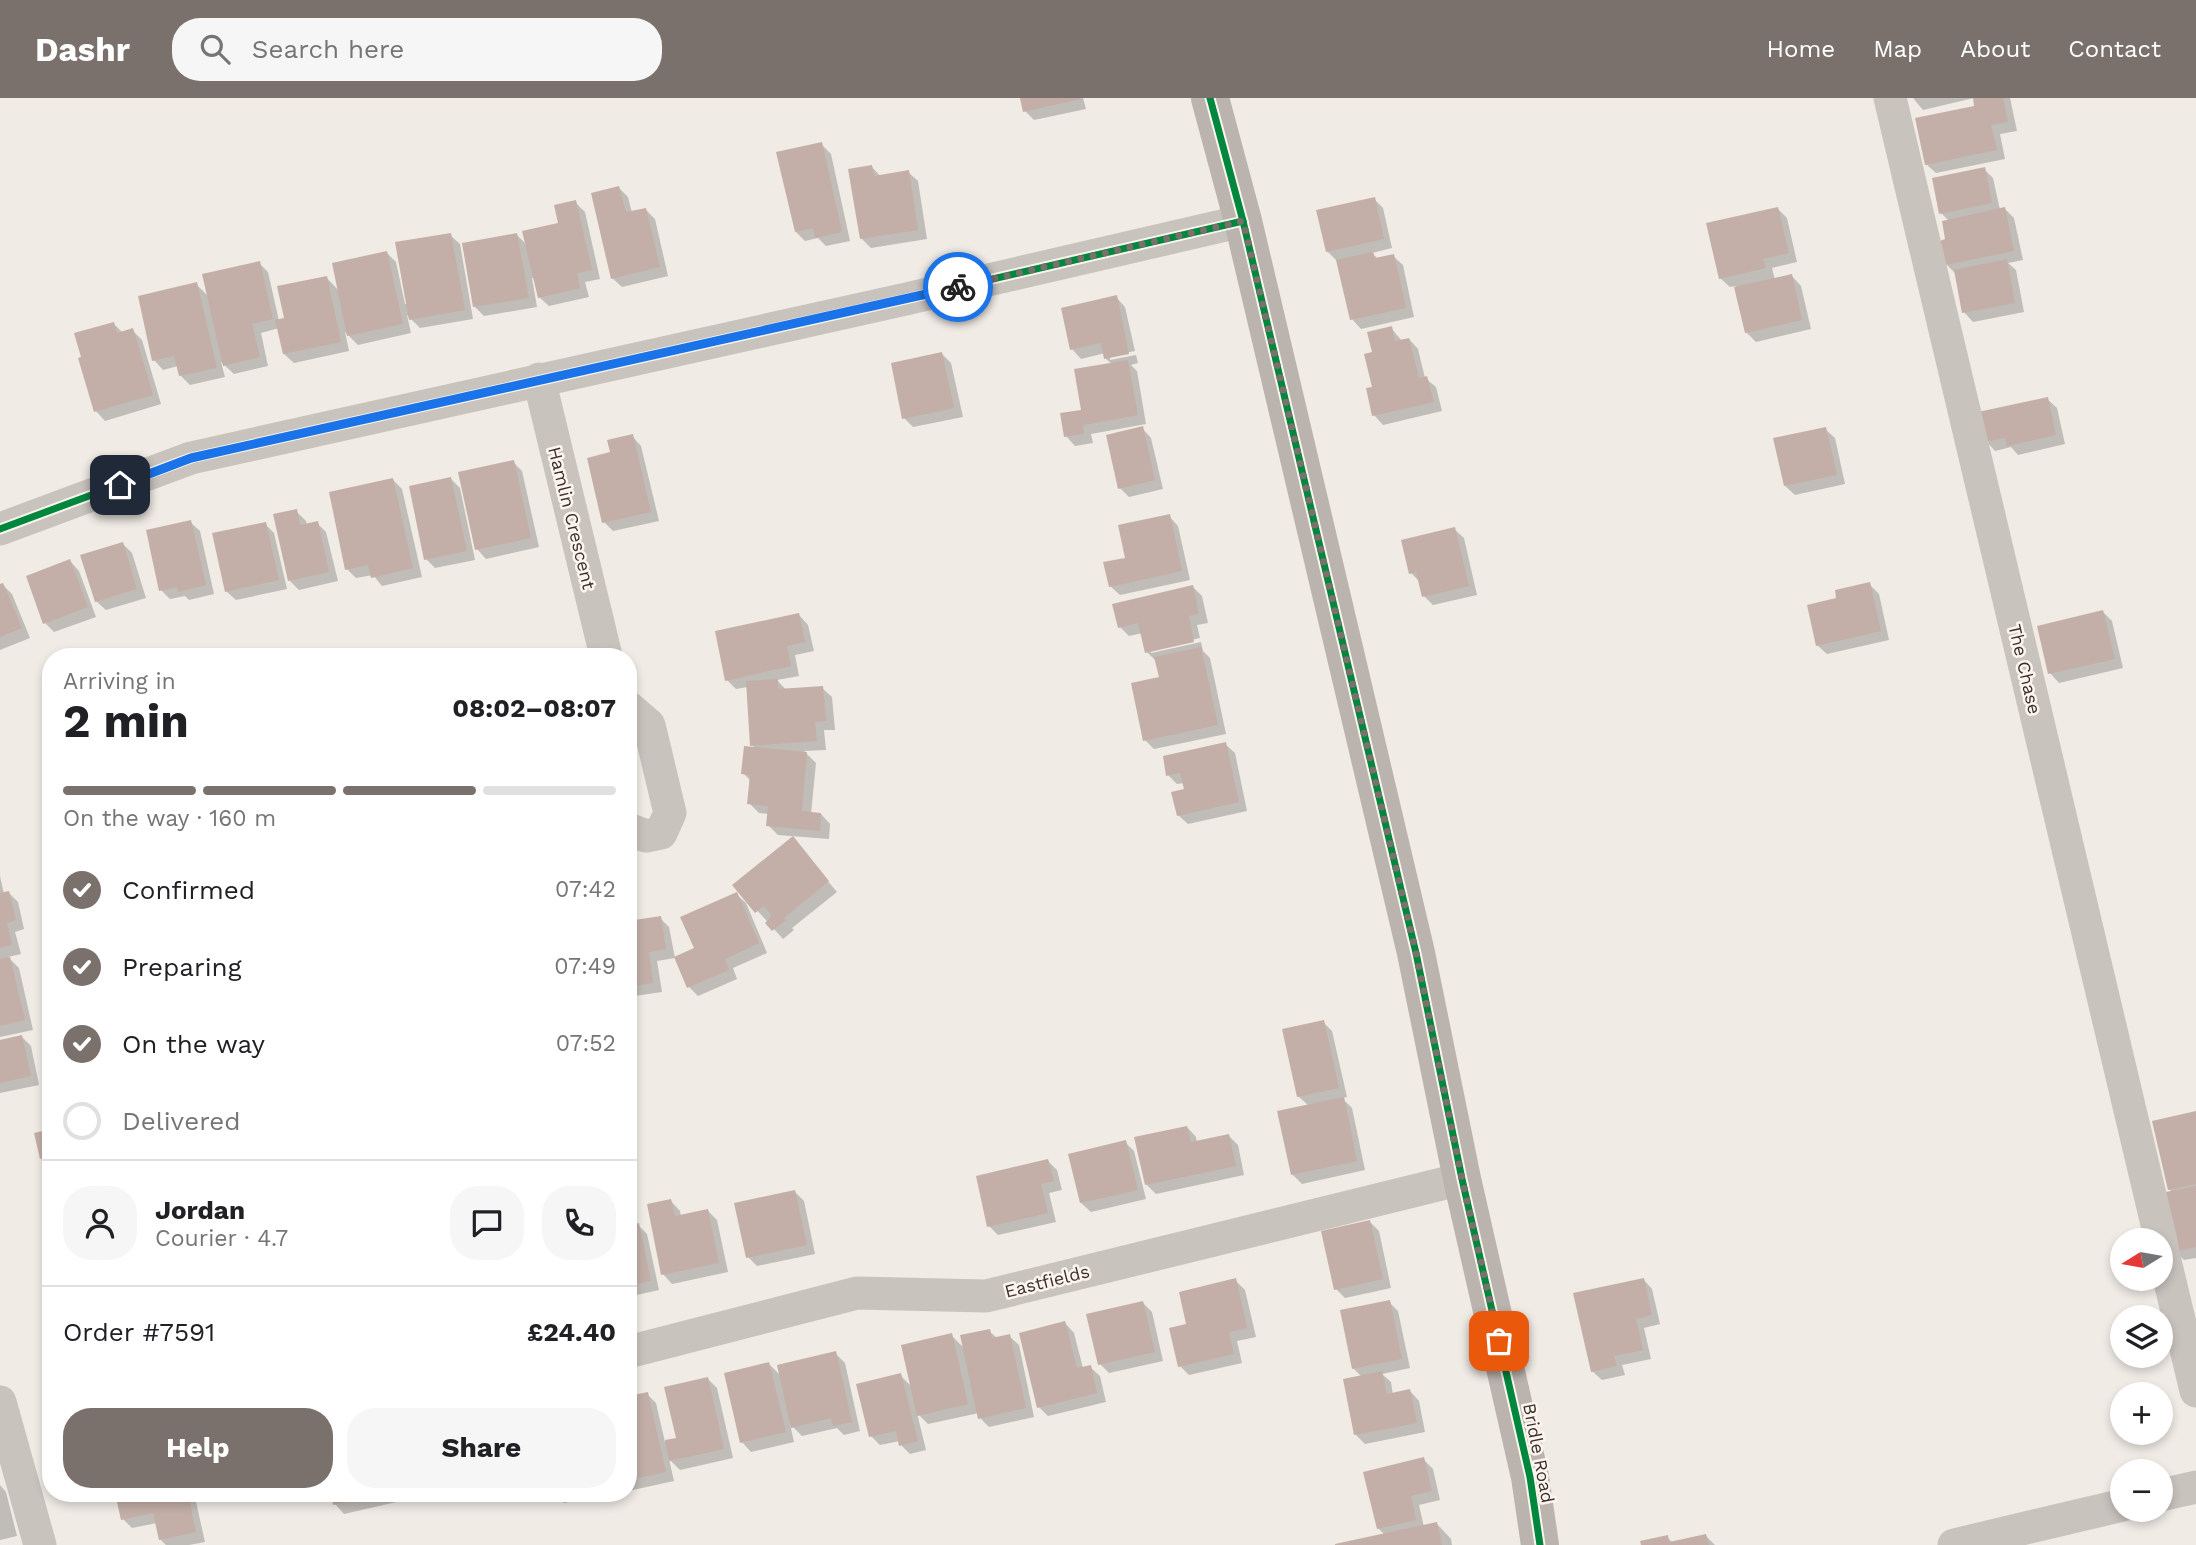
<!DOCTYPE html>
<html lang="en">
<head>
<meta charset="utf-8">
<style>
  body { margin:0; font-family:"Work Sans",sans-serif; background:#f6f6f6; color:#202124; height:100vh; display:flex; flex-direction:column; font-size:26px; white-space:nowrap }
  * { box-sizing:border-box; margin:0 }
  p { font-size:23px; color:#757577 }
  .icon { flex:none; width:38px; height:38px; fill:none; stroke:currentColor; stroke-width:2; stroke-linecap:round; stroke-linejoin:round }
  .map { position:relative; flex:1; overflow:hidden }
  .details { position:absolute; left:42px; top:550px; width:595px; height:854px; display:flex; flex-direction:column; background:#fff; border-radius:28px; box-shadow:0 4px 10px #0003 }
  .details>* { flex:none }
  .needle { width:46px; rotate:259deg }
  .fabs { position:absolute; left:2110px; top:1130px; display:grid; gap:14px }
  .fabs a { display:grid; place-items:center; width:63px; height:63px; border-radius:50%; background:#fff; box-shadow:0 4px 10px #0003; font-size:35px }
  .pin { position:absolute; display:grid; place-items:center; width:60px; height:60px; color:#fff; margin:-30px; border-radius:14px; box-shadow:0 4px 10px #0006 }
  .courier { position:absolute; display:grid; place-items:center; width:70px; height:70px; margin:-35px; border:5px solid #1a73e8; border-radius:50%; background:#fff; color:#222; box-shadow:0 2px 9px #0007 }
  .summary em { font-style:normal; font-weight:700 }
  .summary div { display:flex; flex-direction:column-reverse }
  .summary { display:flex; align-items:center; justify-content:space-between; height:119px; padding:0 21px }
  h1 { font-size:46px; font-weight:700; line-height:52px }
  .bar { display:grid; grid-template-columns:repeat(4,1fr); gap:10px 7px; align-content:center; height:84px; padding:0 21px }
  .bar i { height:9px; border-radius:5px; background:#e0e0e0 }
  .bar .active { background:#7a716c }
  .bar p { grid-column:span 4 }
  .line { display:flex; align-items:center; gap:18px; padding:0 21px; border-top:2px solid #e0e0e0 }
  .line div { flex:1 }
  .round { display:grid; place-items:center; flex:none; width:74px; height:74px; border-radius:28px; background:#f6f6f6 }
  ol { padding:0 21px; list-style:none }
  li { display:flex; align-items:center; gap:21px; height:77px }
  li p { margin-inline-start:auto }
  li .icon { padding:7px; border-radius:50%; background:#7a716c; color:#fff; stroke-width:4 }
  li:last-child { color:#757577 }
  li i { width:38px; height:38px; border:4px solid #e0e0e0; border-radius:50% }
  .primary-button { display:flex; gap:14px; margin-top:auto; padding:14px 21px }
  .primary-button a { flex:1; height:80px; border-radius:28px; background:#7a716c; color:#fff; font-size:28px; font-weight:700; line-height:80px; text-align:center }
  .primary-button a+a { background:#f6f6f6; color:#202124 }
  header { display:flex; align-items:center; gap:42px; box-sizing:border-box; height:98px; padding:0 35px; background:#7a716c; color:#fff }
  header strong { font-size:33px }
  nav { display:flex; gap:38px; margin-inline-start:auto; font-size:24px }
  .search { width:490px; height:63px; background:#f6f6f6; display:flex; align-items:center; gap:18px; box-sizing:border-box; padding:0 24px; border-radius:28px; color:#757577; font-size:26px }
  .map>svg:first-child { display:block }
</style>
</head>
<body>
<header>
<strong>Dashr</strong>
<div class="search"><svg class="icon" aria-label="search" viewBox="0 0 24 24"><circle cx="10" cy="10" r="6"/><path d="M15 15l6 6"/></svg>Search here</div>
<nav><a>Home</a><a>Map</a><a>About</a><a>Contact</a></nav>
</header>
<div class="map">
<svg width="2196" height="1447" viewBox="0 0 2196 1447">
  <rect width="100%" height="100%" fill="#f0ebe5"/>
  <g fill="#0003">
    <polygon points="1022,0 1083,0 1086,11 1034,22 1025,13"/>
    <polygon points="1913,0 2010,0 2017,33 2000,36 2005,61 1936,75 1926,66 1976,9 1974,0 1923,12"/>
    <polygon points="821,46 831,56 850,143 826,148 818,140 805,143 796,134"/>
    <polygon points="872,69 881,79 908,74 918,83 927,141 871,150 862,141"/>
    <polygon points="1984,71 1993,80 2000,112 2005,111 2014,120 2023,162 2008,165 2016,172 2024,214 1973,224 1964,214 1956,176 1946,166 1949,123 1941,115"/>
    <polygon points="619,90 628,99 632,115 646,112 655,121 668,178 622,189 612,180"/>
    <polygon points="1374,101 1383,110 1392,150 1372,155 1378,161 1393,158 1403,167 1414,219 1361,231 1352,221 1337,163 1327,153"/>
    <polygon points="575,104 585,114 600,181 585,184 589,199 549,208 539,199 535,180 532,180 537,209 484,218 473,207 517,137 528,148 560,126"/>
    <polygon points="1778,111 1787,120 1797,164 1772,170 1775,182 1792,178 1801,188 1811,231 1756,244 1746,234 1736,188 1730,189 1720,180"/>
    <polygon points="450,137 460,146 473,221 420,230 407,217 411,235 358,247 345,234 349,253 294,265 284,256 279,230 261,235 268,268 234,276 221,264 225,279 190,287 181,278 178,268 163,272 154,262 196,186 209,199 259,165 268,174 279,223 286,222 326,179 339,193 387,155 396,164 405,206 408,206"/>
    <polygon points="1116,199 1125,209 1135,253 1110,258 1110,262 1136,257 1138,265 1131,267 1137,273 1146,326 1091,336 1093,345 1075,348 1066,338 1112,266 1106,261 1105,255 1081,261 1072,251"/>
    <polygon points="113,225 123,235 132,232 142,242 161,306 105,323 96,313"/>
    <polygon points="1391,230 1402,243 1409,241 1418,251 1425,280 1436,289 1442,313 1383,327 1374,317 1374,255"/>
    <polygon points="942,256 951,265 963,319 913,329 904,320"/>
    <polygon points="2047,301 2057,310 2065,346 2018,357 2011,349 1995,353 1986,343"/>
    <polygon points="1142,330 1151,340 1163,391 1129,399 1120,390"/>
    <polygon points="1825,331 1835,340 1845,386 1795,397 1785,388"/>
    <polygon points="632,338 641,348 659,423 613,433 604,424 612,356"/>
    <polygon points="513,364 522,373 539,449 486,461 477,451"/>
    <polygon points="451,381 460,390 475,462 435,470 426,461"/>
    <polygon points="393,382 402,391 422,479 382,488 373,477 356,480 347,471"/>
    <polygon points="296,413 306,423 307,427 317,425 326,434 338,483 299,492 290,483"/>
    <polygon points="1169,418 1178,428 1190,482 1120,497 1110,488"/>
    <polygon points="190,424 200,433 214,496 189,502 185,498 170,501 161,492"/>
    <polygon points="265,426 274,435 287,491 236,502 226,493"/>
    <polygon points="1454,431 1464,440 1477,497 1433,507 1424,498 1421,485 1411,475"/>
    <polygon points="123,446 132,455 146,500 106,512 96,503"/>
    <polygon points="70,463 79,473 96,519 54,534 45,525"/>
    <polygon points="1869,486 1879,496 1889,542 1827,556 1817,547 1838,501"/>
    <polygon points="3,487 12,496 30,540 0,552 0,488"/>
    <polygon points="1193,489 1202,498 1208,525 1197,527 1200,540 1151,551 1151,555 1201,544 1203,553 1210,560 1226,636 1154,651 1145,642 1161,580 1157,564 1147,554 1143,535 1129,538 1120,529"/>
    <polygon points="2103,514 2112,523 2123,570 2059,585 2050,575"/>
    <polygon points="799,517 808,527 814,553 795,557 799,578 777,582 787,593 822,590 832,599 835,632 824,632 826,652 804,653 816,665 811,716 821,716 830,726 829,741 778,737 768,727 769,716 759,715 749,705 751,683 743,675 756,651 752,647 748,589 736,591 727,582"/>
    <polygon points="1225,646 1235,655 1247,713 1188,726 1178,717 1186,692 1184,685 1177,686 1168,677"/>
    <polygon points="798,748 837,794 792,830 794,832 783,841 735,788"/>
    <polygon points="0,778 4,796 9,795 18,804 24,831 15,834 21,856 8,859 19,870 33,932 0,939"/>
    <polygon points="736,796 746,805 767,855 733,870 737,881 698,898 689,889 697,851"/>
    <polygon points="660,820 669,829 675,860 657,863 662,894 628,899 628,825"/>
    <polygon points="1323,924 1332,933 1347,999 1342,1000 1352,1010 1365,1072 1302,1086 1292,1076 1309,1008 1298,998"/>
    <polygon points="21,938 31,948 39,987 0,995 0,943"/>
    <polygon points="2196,1015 2196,1160 2184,1162 2175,1153 2173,1095 2169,1091"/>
    <polygon points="1187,1029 1196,1039 1197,1045 1229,1038 1238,1047 1244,1077 1156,1096 1146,1086"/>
    <polygon points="51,1033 51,1070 41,1060"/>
    <polygon points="1125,1044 1134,1053 1146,1101 1091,1114 1081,1105"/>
    <polygon points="1048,1063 1057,1072 1062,1092 1049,1095 1056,1124 998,1137 989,1128"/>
    <polygon points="795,1094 804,1103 815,1156 757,1168 748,1159"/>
    <polygon points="671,1103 680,1113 681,1118 708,1113 717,1122 728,1174 672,1186 663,1176"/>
    <polygon points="1370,1124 1379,1133 1391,1190 1345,1200 1336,1191"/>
    <polygon points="638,1127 647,1136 659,1192 628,1199 628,1129"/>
    <polygon points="1643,1181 1652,1191 1660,1226 1644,1230 1651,1261 1622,1267 1625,1277 1602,1282 1592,1273"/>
    <polygon points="1235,1182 1245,1192 1256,1239 1237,1243 1242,1265 1189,1277 1180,1268 1189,1227"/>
    <polygon points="1389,1204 1398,1213 1410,1270 1382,1276 1391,1284 1393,1297 1410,1293 1419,1303 1425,1334 1365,1346 1356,1337 1362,1279 1353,1270"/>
    <polygon points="1143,1205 1152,1214 1163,1263 1109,1275 1100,1266"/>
    <polygon points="1065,1225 1074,1235 1083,1270 1090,1269 1100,1278 1106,1304 1048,1318 1039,1309"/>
    <polygon points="989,1233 997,1240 1009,1238 1019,1247 1034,1319 989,1329 980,1320 979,1315 928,1326 917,1315 926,1352 910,1356 901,1347 900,1343 880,1347 871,1338 900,1277 912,1289 951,1237 965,1251"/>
    <polygon points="835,1255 845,1265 860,1333 844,1337 837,1330 802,1338 790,1326 794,1344 751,1354 742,1344 769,1266 781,1278"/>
    <polygon points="708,1281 717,1290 733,1360 680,1372 669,1361 674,1383 628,1393 628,1300 647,1296 656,1305 665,1344 678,1342"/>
    <polygon points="1423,1361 1433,1371 1440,1402 1419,1407 1424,1429 1437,1426 1451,1441 1452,1447 1338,1447 1385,1437 1378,1430"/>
    <polygon points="0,1387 6,1394 17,1438 0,1442"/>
    <polygon points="117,1395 194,1395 205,1444 189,1447 166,1447 161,1442 157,1425 132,1430 123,1421"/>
    <polygon points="332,1395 413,1395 414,1400 344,1416 335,1406"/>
    <polygon points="607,1395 564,1405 555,1395"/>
    <polygon points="1706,1438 1715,1447 1643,1447 1667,1439 1673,1445"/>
  </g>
  <g fill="#c3afa7">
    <polygon points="1020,0 1080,0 1080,1 1023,14"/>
    <polygon points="1973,0 2003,0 2008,24 1991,27 1997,52 1925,67 1915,20 1974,8"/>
    <polygon points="822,44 842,134 815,140 813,130 795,134 776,54"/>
    <polygon points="872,67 874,78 909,72 918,132 860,141 848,71"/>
    <polygon points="1985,69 1992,105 1939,116 1932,80"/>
    <polygon points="619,88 626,114 646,110 660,169 611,181 591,95"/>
    <polygon points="1375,99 1384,141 1326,154 1316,112"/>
    <polygon points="576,102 592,172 577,175 580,190 538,200 522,133 558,125 554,107"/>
    <polygon points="1778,109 1789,155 1763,161 1766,170 1719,181 1706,125"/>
    <polygon points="2005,109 2014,153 1945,167 1940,143 1945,141 1942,123"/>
    <polygon points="451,135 465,212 409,222 395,144"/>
    <polygon points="517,135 529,200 473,209 462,145"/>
    <polygon points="387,153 403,226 347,238 332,165"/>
    <polygon points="1373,154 1375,160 1394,156 1406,210 1350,222 1336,162"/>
    <polygon points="2007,161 2015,205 1962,215 1954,172"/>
    <polygon points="260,163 273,221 252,226 260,259 223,268 202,176"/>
    <polygon points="1792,176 1802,222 1745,235 1734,189"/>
    <polygon points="327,178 341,244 283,256 275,222 284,220 277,188"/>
    <polygon points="197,184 217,270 179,278 174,258 152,263 138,198"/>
    <polygon points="1117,197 1129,256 1104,261 1101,245 1070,252 1061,210"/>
    <polygon points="114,224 117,235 133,230 153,297 94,314 78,260 81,259 74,235"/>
    <polygon points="1392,228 1395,243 1409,240 1419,280 1427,278 1434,304 1372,318 1366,290 1372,289 1364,256 1372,254 1367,234"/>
    <polygon points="942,254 954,310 902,321 891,265"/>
    <polygon points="1128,262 1138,317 1083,327 1084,336 1064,339 1060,315 1081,312 1074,271"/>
    <polygon points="2048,299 2056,337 2007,348 2005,340 1984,344 1978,314"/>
    <polygon points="1143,328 1155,382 1118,391 1106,337"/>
    <polygon points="1826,329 1837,377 1784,388 1773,340"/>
    <polygon points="633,336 651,414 602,425 587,360 610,354 607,342"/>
    <polygon points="514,362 531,440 475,452 458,374"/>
    <polygon points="451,379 467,453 424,462 409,388"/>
    <polygon points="393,380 413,470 371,480 368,467 345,472 329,394"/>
    <polygon points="297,411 300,427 318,423 329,474 288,483 273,416"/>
    <polygon points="1170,416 1182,473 1109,489 1103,464 1125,460 1118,427"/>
    <polygon points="191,422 206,487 178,494 177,489 159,493 146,432"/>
    <polygon points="266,424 279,482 225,494 212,435"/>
    <polygon points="1455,429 1469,488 1422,499 1416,474 1409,476 1401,442"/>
    <polygon points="123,444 137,491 95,504 80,457"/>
    <polygon points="70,461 88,509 43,526 26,478"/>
    <polygon points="1870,484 1881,533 1816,548 1807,507 1836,500 1835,492"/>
    <polygon points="3,485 22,530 0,539 0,486"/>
    <polygon points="1193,487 1199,516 1189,518 1194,544 1145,555 1138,525 1118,530 1112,506"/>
    <polygon points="2103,512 2115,561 2048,576 2037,528"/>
    <polygon points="799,515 805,544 787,548 791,568 725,583 715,533"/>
    <polygon points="1201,549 1218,627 1143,643 1131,585 1159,579 1154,559"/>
    <polygon points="778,581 778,591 823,588 826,623 815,624 817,643 750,648 746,583"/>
    <polygon points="1226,644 1239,704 1177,718 1171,694 1184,691 1180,675 1166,678 1163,658"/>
    <polygon points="744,648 807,654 802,713 821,715 820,733 766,728 768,708 747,706 750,677 741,676"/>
    <polygon points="793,738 829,783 784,820 786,822 772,833 765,825 772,818 764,808 755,815 732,787"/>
    <polygon points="9,793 16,822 7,825 12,847 0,850 0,795"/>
    <polygon points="737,794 759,845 725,861 729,872 687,890 674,859 694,850 680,819"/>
    <polygon points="661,818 666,851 649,854 653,885 628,889 628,823"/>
    <polygon points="10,859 25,922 0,928 0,861"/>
    <polygon points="1324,922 1339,990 1297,999 1282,931"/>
    <polygon points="22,937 31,978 0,985 0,942"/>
    <polygon points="1344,999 1357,1063 1291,1077 1277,1013"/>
    <polygon points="2196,1013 2196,1086 2168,1092 2152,1023"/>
    <polygon points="1187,1028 1191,1044 1229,1036 1236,1068 1145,1087 1134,1039"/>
    <polygon points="51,1031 51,1058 40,1061 34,1035"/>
    <polygon points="1126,1042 1138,1092 1080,1105 1068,1056"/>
    <polygon points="1048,1061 1054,1083 1041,1086 1048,1115 987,1129 976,1078"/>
    <polygon points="2196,1088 2196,1149 2173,1154 2161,1095"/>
    <polygon points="795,1092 807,1147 746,1160 734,1105"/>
    <polygon points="671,1101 675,1118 708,1111 719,1165 661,1177 647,1106"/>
    <polygon points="1370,1122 1383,1181 1334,1192 1321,1133"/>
    <polygon points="639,1125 651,1183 628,1188 628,1127"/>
    <polygon points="1236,1180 1247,1230 1229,1234 1234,1256 1178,1269 1169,1230 1186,1226 1179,1194"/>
    <polygon points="1644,1180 1652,1217 1636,1221 1643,1252 1614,1258 1617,1268 1591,1274 1573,1195"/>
    <polygon points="1390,1202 1402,1261 1352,1271 1340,1212"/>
    <polygon points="1143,1203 1155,1254 1098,1267 1086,1216"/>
    <polygon points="1065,1223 1077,1270 1091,1267 1097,1295 1037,1310 1019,1235"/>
    <polygon points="990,1231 992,1240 1010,1236 1026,1310 978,1321 960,1237"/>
    <polygon points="952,1235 968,1306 917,1318 901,1247"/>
    <polygon points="836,1253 852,1324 833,1328 831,1320 791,1330 777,1267"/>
    <polygon points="769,1264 786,1334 740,1345 724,1275"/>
    <polygon points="1382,1273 1387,1296 1410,1291 1417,1325 1354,1337 1343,1281"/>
    <polygon points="901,1275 918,1343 899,1348 896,1333 869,1339 856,1286"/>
    <polygon points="708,1279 724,1351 669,1363 665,1342 676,1340 664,1289"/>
    <polygon points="648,1294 666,1374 628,1382 628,1298"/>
    <polygon points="1424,1359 1432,1393 1411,1398 1416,1422 1377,1431 1363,1374"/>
    <polygon points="115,1395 188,1395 196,1434 159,1442 153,1415 121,1422"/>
    <polygon points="331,1395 383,1395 383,1396 333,1407"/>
    <polygon points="1437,1424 1442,1447 1335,1447 1335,1446"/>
    <polygon points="1706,1436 1709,1447 1641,1447 1640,1443 1668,1437 1669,1444"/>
  </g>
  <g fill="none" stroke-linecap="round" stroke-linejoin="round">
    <g stroke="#c9c3be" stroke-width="33">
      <polyline points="1890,0 2161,1143"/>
      <polyline points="539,281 606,558"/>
      <polyline points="0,431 191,360 906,201 1243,123"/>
      <polyline points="628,609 649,627 670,715 661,735 646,738 628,731"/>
      <polyline points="2161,1146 2196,1293"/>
      <polyline points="628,1254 857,1195 986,1198 1462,1081"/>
      <polyline points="0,1304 40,1447"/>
      <polyline points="2161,1397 2196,1389"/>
      <polyline points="1954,1447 2123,1407"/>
    </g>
    <polyline stroke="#bab3ae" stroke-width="38" points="1210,0 1243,123 1416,855 1462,1081 1530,1379 1540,1447"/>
    <defs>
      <g id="cycleway">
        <polyline points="1210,0 1243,123 1416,855 1462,1081 1530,1379 1540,1447"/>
        <polyline points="0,431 191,360 906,201 1243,123"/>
      </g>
    </defs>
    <use href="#cycleway" stroke="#fbf5ee" stroke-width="11"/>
    <use href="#cycleway" stroke="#00873e" stroke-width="7"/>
  </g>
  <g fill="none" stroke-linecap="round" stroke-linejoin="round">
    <polyline stroke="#7a716c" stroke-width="7" stroke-dasharray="0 12.6" points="958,189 1243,123 1416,855 1462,1081 1499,1243"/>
    <polyline stroke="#1a73e8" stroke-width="9" points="120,387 191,360 958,189"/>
  </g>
  <g text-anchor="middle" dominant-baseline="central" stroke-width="5" stroke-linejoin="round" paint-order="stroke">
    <g font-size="18" fill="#3b302b" stroke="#fbf5ee">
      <text transform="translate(572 420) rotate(76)">Hamlin Crescent</text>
      <text transform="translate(2025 571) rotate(77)">The Chase</text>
      <text transform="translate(1047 1183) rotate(-14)">Eastfields</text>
      <text transform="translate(1539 1355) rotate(79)">Bridle Road</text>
    </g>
  </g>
</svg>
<div class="fabs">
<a><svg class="needle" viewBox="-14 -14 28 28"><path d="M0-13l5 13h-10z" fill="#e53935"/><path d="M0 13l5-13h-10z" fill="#757577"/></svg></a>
<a><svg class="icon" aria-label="layers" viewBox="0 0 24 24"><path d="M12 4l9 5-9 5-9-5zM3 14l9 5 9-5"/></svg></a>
<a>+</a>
<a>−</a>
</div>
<div class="pin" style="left:1499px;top:1243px;background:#ea580c"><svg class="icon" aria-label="bag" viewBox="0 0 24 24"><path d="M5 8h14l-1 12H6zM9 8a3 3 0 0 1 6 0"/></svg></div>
<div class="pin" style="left:120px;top:387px;background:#1f2937"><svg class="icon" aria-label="home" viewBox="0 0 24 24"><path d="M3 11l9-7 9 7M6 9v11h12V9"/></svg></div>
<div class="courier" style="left:958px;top:189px"><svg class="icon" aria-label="bike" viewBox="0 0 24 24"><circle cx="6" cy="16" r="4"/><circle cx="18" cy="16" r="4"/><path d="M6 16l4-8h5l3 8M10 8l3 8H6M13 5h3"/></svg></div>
<section class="details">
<div class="summary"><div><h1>2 min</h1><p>Arriving in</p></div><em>08:02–08:07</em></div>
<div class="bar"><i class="active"></i><i class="active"></i><i class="active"></i><i></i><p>On the way · 160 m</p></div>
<ol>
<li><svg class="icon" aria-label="check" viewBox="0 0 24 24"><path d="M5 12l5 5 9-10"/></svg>Confirmed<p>07:42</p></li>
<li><svg class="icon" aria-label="check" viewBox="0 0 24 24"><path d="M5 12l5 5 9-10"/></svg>Preparing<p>07:49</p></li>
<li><svg class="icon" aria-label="check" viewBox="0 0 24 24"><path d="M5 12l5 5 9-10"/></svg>On the way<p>07:52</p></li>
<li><i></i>Delivered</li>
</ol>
<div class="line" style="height:126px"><a class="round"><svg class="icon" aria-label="person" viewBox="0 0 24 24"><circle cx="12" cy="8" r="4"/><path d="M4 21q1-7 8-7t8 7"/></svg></a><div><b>Jordan</b><p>Courier · 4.7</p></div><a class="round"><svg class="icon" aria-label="chat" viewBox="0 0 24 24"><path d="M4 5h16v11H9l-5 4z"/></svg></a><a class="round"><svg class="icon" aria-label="phone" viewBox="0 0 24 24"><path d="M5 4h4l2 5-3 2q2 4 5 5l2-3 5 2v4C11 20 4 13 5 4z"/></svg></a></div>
<div class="line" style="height:91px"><div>Order #7591</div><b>£24.40</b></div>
<div class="primary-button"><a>Help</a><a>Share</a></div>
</section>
</div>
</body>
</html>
